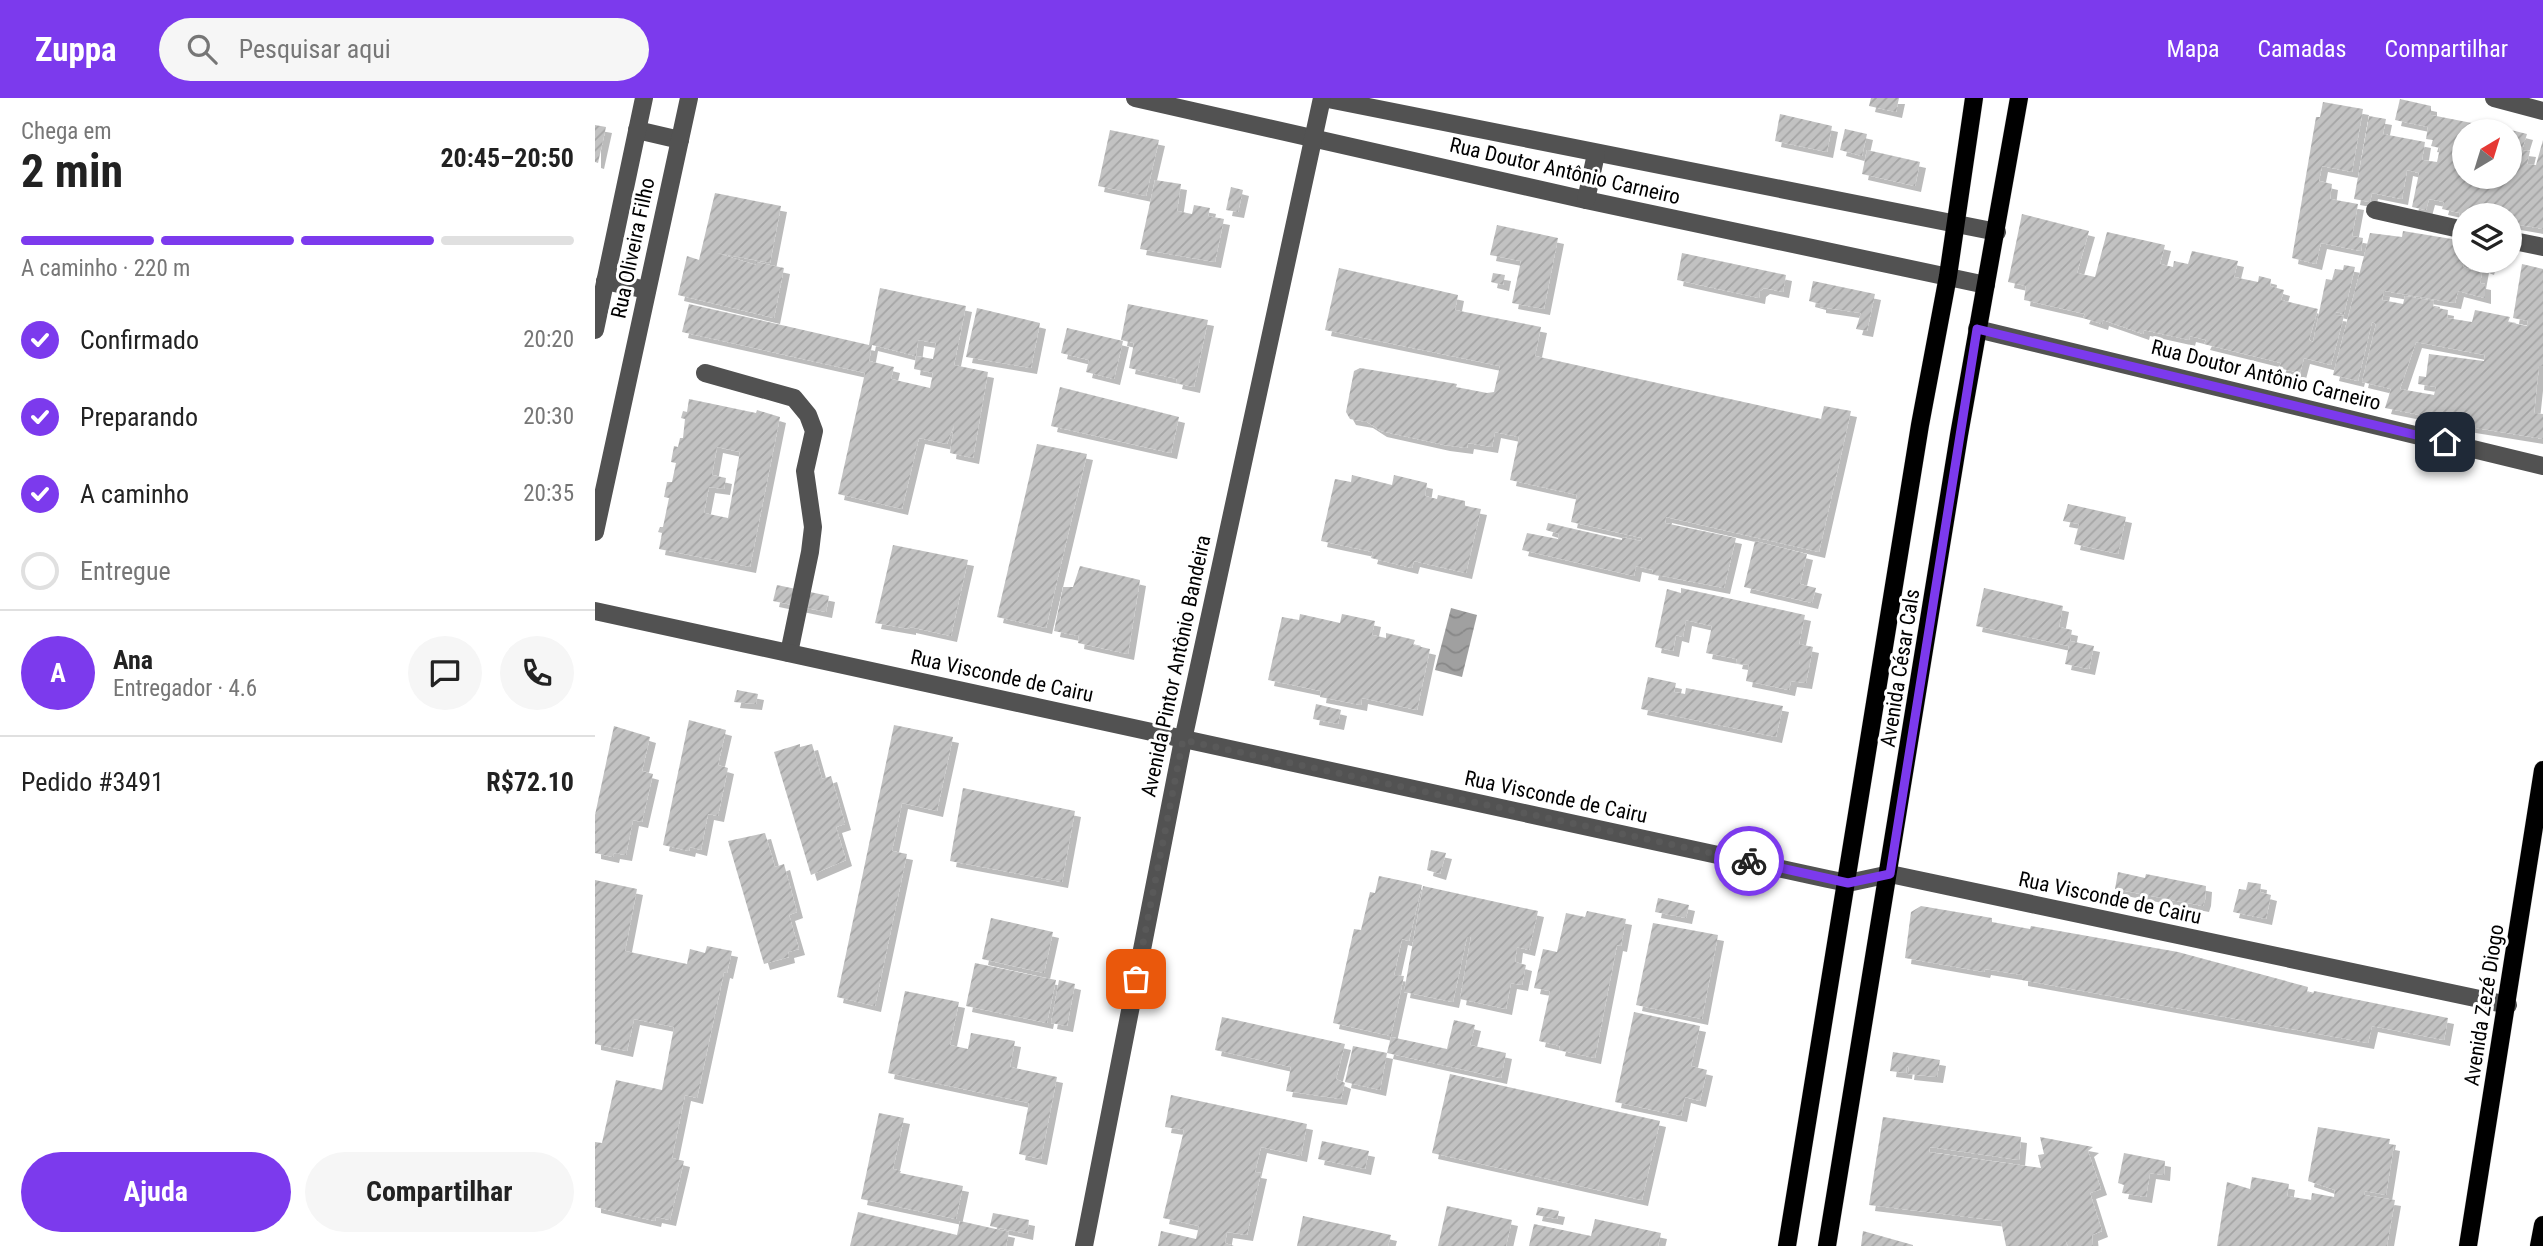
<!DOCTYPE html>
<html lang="pt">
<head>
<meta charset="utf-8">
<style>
  body { margin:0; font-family:"Roboto Condensed",sans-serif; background:#f6f6f6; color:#222; height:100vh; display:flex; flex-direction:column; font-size:26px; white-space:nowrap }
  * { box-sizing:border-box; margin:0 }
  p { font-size:23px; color:#767676 }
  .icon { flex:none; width:38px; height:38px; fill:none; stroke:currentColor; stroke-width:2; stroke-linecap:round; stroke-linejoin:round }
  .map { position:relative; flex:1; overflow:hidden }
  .drawer { display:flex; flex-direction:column; background:#fff; width:595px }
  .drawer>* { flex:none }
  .needle { width:46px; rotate:38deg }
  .fabs { position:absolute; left:1857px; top:21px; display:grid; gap:14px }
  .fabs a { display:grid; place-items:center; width:70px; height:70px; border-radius:50%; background:#fff; box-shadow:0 2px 5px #0004; font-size:35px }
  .pin { position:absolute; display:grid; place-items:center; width:60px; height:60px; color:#fff; margin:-30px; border-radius:14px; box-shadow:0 4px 10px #0006 }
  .courier { position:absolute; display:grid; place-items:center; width:70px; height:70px; margin:-35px; border:5px solid #7c3aed; border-radius:50%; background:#fff; color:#222; box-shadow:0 2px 9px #0007 }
  .overview em { font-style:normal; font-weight:700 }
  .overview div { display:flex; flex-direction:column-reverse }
  .overview { display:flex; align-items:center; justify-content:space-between; height:119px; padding:0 21px }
  h1 { font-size:46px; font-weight:700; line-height:52px }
  .bar { display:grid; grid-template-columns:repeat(4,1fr); gap:10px 7px; align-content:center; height:84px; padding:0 21px }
  .bar i { height:9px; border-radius:5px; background:#e0e0e0 }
  .bar .on { background:#7c3aed }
  .bar p { grid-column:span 4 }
  .line { display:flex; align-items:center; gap:18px; padding:0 21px; border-top:2px solid #e0e0e0 }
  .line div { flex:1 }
  .round { display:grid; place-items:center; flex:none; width:74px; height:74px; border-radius:37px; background:#f6f6f6 }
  ol { padding:0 21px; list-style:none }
  li { display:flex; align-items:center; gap:21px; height:77px }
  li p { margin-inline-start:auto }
  li .icon { padding:7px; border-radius:50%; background:#7c3aed; color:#fff; stroke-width:4 }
  li:last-child { color:#767676 }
  li i { width:38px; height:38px; border:4px solid #e0e0e0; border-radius:50% }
  .cta { display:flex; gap:14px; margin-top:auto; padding:14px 21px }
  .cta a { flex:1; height:80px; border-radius:42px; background:#7c3aed; color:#fff; font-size:28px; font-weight:700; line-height:80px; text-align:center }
  .cta a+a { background:#f6f6f6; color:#222 }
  header { display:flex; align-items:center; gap:42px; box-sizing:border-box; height:98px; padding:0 35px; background:#7c3aed; color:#fff }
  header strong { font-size:33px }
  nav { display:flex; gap:38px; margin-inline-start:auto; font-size:24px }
  .search { width:490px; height:63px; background:#f6f6f6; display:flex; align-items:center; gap:18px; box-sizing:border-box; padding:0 24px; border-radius:38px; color:#767676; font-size:26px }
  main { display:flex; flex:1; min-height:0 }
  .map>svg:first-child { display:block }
</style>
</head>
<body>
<header>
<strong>Zuppa</strong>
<div class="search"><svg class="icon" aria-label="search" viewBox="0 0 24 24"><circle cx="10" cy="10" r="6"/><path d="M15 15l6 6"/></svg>Pesquisar aqui</div>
<nav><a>Mapa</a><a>Camadas</a><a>Compartilhar</a></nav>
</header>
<main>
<section class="drawer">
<div class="overview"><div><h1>2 min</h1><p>Chega em</p></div><em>20:45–20:50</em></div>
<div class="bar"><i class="on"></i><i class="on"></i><i class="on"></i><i></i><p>A caminho · 220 m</p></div>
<ol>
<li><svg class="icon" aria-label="check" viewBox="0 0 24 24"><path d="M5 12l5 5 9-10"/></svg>Confirmado<p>20:20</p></li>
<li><svg class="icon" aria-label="check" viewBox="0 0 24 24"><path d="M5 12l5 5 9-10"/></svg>Preparando<p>20:30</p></li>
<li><svg class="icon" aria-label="check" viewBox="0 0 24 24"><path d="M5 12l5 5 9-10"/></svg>A caminho<p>20:35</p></li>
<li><i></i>Entregue</li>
</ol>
<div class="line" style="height:126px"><b class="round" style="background:#7c3aed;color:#fff">A</b><div><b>Ana</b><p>Entregador · 4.6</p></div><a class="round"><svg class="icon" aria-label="chat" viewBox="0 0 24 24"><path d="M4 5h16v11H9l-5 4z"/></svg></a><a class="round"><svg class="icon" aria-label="phone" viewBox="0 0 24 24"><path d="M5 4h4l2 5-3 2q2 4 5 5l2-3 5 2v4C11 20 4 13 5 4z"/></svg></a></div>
<div class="line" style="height:91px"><div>Pedido #3491</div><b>R$72.10</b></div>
<div class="cta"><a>Ajuda</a><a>Compartilhar</a></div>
</section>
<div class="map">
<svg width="1948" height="1148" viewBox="0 0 1948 1148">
  <defs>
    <pattern id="water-waves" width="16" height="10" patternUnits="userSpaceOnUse" patternTransform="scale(1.75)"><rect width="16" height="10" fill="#a0a0a0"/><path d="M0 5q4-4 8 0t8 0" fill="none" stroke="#888"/></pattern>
    <pattern id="building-hatch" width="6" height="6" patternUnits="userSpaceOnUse" patternTransform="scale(1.75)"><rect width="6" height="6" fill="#c2c2c2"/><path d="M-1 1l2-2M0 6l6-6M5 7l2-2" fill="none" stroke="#a5a5a5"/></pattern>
    <filter id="shadow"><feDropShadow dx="6" dy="6" stdDeviation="0" flood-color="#0004"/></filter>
  </defs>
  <rect width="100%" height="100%" fill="#fff"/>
  <polygon fill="url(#water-waves)" points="856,510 882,517 867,579 840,572"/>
  <g fill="url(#building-hatch)" fill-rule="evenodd" filter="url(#shadow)">
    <polygon points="1276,0 1304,0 1301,14 1274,8"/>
    <polygon points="1805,1 1836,8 1836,17 1882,26 1881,33 1869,33 1869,79 1914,79 1916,32 1932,36 1927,52 1935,53 1932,66 1941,67 1948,42 1948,131 1914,125 1914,117 1869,117 1869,125 1864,124 1865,115 1847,111 1849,104 1834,101 1831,112 1817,109 1824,75 1812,72 1807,101 1777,95 1775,104 1759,101 1774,18 1791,21 1788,36 1830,44 1827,62 1842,64 1845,50 1836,48 1838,42 1831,41 1833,29 1800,22"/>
    <polygon points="1728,4 1768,11 1757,74 1727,68 1724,83 1737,86 1735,101 1763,106 1757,138 1768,140 1766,153 1726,145 1721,166 1697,160 1721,19 1725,19"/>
    <polygon points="1185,16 1237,28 1232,54 1180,43"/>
    <polygon points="0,27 11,29 3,65 0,64"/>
    <polygon points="1250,31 1272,36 1267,58 1245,52"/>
    <polygon points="515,32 564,42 551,98 503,88"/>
    <polygon points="1272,52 1325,64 1320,88 1267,76"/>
    <polygon points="560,82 586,86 582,113 597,116 599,107 615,110 613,118 629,121 620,164 545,151"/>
    <polygon points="636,89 648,92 643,114 631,112"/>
    <polygon points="120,95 186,108 175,165 122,155 161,167 161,164 189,170 179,220 83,197 92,158 104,162"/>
    <polygon points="1427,116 1494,133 1482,175 1500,179 1512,134 1570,147 1565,166 1578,169 1579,163 1593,166 1597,153 1643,163 1639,179 1663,184 1664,178 1676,181 1675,188 1689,192 1686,202 1723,211 1714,242 1718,244 1731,181 1737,182 1740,171 1748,172 1749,167 1760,169 1749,216 1741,214 1741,217 1749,218 1736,267 1709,260 1705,275 1684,270 1686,265 1609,246 1611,242 1595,238 1594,242 1549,232 1548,236 1508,222 1507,226 1488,220 1490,216 1429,202 1431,188 1413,184"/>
    <polygon points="902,127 963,140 949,211 917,205 926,163 895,157"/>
    <path d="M1808,133L1869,143L1868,169L1877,172L1878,168L1872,167L1873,163H1895L1893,171L1888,169L1885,185L1890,186V200L1863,193L1860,205L1778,191L1789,193L1787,202L1808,206L1810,198L1839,203L1838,209L1853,212L1852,220L1877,224L1880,212L1915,219L1913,224L1932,228L1933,223L1918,220L1927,166L1948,171V268H1944L1939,315L1948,316V341L1844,324L1845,321L1790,310L1796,291L1767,284L1781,226L1777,224L1763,283L1738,277L1775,135L1807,139ZM1821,244L1890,257L1889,263L1834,256L1831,279L1824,278L1823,286L1841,289L1839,297L1805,291Z"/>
    <polygon points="1087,155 1191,177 1188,194 1169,190 1165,193 1164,200 1082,182"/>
    <polygon points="744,170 863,197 860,212 946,229 940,258 1226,321 1229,308 1256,313 1224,454 1071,419 1070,425 1141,440 1129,490 1057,476 1058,472 1041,468 1039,478 927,452 932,435 963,441 964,436 951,432 953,425 1027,442 1027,439 1046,443 1047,440 976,424 982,397 915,382 924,339 900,334 897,349 873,345 872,350 849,347 786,333 772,324 755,321 751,314 759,273 765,270 862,286 861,289 892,295 899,294 905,268 730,232"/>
    <polygon points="898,175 910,177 908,187 896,184"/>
    <polygon points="1218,183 1280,196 1272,233 1261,231 1266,215 1225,209 1225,206 1214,203"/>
    <path d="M285,190L371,208L359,267L393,274L378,360L355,355L359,327L352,346L324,340L307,411L243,396L270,275L87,234L94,206L274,247ZM323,242L341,245L338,261L321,258ZM277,247L321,258L319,271L338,275L335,290L296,281L299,269L274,263Z"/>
    <polygon points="533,206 613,222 599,289 581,285 582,281 534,270 539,245 526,242"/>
    <polygon points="382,210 445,225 436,270 371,259"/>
    <polygon points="472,230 528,243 519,281 491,274 494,262 466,255"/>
    <polygon points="465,289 584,319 576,355 456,328"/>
    <path d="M94,301L161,315L162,312L185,319L155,469L64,451L67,435L63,434L65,429H68L74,400L69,399L72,384H77L81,365L76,364L79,348L83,349L85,340H88L90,321L86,320L88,313L92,314ZM122,349L145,354L133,420L109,415L114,389L129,391L131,380L117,377Z"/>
    <polygon points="442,346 492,356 451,530 402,519"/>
    <polygon points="757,377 797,387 799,377 832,385 830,398 842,401 843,397 870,403 870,408 886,411 871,475 819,463 817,470 776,460 778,454 726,443 740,381 756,384"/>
    <polygon points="1473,406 1531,419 1523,456 1479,446 1484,426 1468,423"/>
    <polygon points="1160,443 1212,456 1205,486 1221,490 1217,505 1149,489"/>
    <polygon points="298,447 373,462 356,538 315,529 315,531 280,525"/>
    <polygon points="485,468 545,482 533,556 483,545 484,538 459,533 468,489 478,489"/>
    <polygon points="182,487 234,498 231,514 178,503"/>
    <polygon points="1086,490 1210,517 1204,546 1218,549 1211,585 1196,583 1194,592 1151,583 1154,567 1141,565 1142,561 1111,555 1117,528 1091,522 1088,539 1081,537 1078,553 1060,549 1072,491 1086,495"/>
    <polygon points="1389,490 1468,508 1464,529 1477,532 1475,543 1499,548 1494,571 1470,566 1474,548 1381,528"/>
    <polygon points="705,516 745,525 747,516 780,523 777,537 791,540 791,535 820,542 818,547 835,551 822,612 767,600 766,607 725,599 726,593 673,582 687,519 704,522"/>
    <polygon points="1053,579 1081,585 1079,594 1090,596 1091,590 1188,608 1181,639 1046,611"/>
    <polygon points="142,592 163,596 161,606 139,604"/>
    <polygon points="721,606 746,612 743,626 718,621"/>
    <polygon points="94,622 131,632 123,667 133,670 123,718 113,716 106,752 95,749 94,753 68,747"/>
    <polygon points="299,627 358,639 342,713 307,705 297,753 312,756 280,908 242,899"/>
    <polygon points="19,628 55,639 47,673 58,676 47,724 38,722 31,757 19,755 18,759 0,755 0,717"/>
    <polygon points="205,646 205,649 217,646 227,681 236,678 250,726 241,729 251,762 216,777 179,654"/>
    <polygon points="368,690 480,713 467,784 355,763"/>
    <polygon points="170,735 180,769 189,766 202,814 194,817 204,851 193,854 194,859 169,866 133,743"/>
    <polygon points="836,752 851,755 845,776 832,772"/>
    <polygon points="1523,774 1550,780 1551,776 1611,788 1610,802 1608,808 1520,791"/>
    <polygon points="784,778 827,787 814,843 807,841 799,877 809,878 796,938 738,925 759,831 766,832 775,794 780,795"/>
    <polygon points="0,782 42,791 30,853 92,866 95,851 110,855 112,848 137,853 132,875 129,874 102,1000 90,997 77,1060 89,1063 75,1122 61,1119 60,1123 0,1109 0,1044 7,1045 21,982 67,992 79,929 39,921 32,953 0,946"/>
    <polygon points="1653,784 1666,786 1665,794 1676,797 1671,821 1638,814 1644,791 1651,792"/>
    <polygon points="828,788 943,813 934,852 922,849 920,864 931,867 927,887 916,885 911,911 865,901 876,839 872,839 858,904 809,894"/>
    <polygon points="1063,800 1094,807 1091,820 1060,814"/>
    <polygon points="1326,808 1397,820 1397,824 1435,831 1436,828 1583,854 1713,889 1712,894 1718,896 1719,893 1853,920 1849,942 1777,928 1773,945 1427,882 1427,877 1390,871 1389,874 1310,860 1316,814"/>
    <polygon points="992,813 1031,821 1026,848 1022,847 1000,960 964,952 965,948 944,943 955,893 939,890 948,851 962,854 971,815 990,819"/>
    <polygon points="396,820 458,834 449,875 387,861"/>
    <polygon points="1058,825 1123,837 1107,921 1041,907"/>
    <polygon points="380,865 461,882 452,925 371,908"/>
    <polygon points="464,882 480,886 472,928 456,925"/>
    <polygon points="310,893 364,904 355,947 373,951 376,935 420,943 415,969 462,979 446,1061 424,1056 434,1005 293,975"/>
    <polygon points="1039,914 1105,928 1096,968 1112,972 1105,1003 1090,999 1086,1018 1020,1004"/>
    <polygon points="627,919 750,946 741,981 750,985 746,1001 691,993 696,969 620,952"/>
    <polygon points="859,922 880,927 875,947 911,955 906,980 792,955 796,939 852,951"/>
    <polygon points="758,948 792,955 785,992 750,984"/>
    <polygon points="1298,954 1345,962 1342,979 1313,976 1314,969 1312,968 1311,975 1295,973"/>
    <polygon points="855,976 1065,1023 1047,1102 837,1055"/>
    <polygon points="576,997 712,1026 706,1058 666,1049 660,1074 666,1075 652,1137 632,1134 630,1145 639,1148 563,1148 566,1133 601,1141 604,1128 568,1120 589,1032 570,1029"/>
    <polygon points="284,1015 309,1020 298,1071 306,1073 305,1075 368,1088 361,1121 266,1101"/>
    <polygon points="1288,1019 1426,1039 1424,1062 1335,1049 1334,1054 1446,1070 1443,1057 1449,1056 1445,1039 1498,1049 1493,1053 1506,1091 1495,1095 1507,1133 1497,1137 1498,1148 1473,1148 1470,1141 1472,1148 1411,1148 1406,1123 1274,1107"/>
    <polygon points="1723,1029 1795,1041 1794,1046 1799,1047 1791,1097 1770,1093 1769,1097 1800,1102 1792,1148 1622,1148 1632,1084 1655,1091 1657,1079 1694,1086 1692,1098 1716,1102 1717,1095 1739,1099 1740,1092 1713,1083"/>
    <polygon points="727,1043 774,1053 770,1071 723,1061"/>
    <polygon points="1529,1055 1570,1063 1569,1077 1555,1075 1551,1099 1527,1095 1529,1087 1523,1085"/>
    <polygon points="852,1108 917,1122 911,1148 843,1148"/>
    <polygon points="943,1109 964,1113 962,1121 941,1117"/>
    <polygon points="263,1114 362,1137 365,1123 414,1134 411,1148 255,1148"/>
    <polygon points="398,1115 434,1122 432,1136 395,1128"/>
    <polygon points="708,1118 796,1137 793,1148 702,1148"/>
    <polygon points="1000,1121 1066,1135 1063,1148 934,1148 939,1126 996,1138"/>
    <polygon points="1268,1133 1318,1147 1318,1148 1266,1148"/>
  </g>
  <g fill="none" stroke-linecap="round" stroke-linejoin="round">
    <defs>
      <g id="major">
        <polyline points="1192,1148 1325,327 1353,178 1379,0"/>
        <polyline points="1232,1148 1364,337 1424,0"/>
        <polyline points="1873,1148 1948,672"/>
        <polyline points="1944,1148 1948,1127"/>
      </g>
    </defs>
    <use href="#major" stroke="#dbdbdb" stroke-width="19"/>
    <g stroke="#525252" stroke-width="18">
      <polyline points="540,0 991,102 1391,187"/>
      <polyline points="728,0 1402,134"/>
      <polyline points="1899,0 1948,13"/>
      <polyline points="42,32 85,42"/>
      <polyline points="991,102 1001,56"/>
      <polyline points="1780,112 1869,132"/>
      <polyline points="1914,142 1948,149"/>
      <polyline points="10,183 52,192"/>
      <polyline points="1382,231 1948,368"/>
      <polyline points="0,232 49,0"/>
      <polyline points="110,275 199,300 213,317 219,333 210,373 218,429 215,454 194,555"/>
      <polyline points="0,434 94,0"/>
      <polyline points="0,513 1233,781 1253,785 1295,776 1913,907"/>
      <polyline points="489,1148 588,642 727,0"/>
    </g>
    <use href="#major" stroke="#000" stroke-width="18"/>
  </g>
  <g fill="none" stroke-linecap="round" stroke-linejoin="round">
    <polyline stroke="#595959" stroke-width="7" stroke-dasharray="0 12.6" points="541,881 588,642 1154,763"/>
    <polyline stroke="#7c3aed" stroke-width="9" points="1154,763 1253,785 1295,776 1382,231 1850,344"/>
  </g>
  <g text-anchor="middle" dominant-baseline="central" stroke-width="6" stroke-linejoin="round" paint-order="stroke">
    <g font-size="21" fill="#000" stroke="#fff">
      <text transform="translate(970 73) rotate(13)">Rua Doutor Antônio Carneiro</text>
      <text transform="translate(38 150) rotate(-78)">Rua Oliveira Filho</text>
      <text transform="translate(1671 277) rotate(14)">Rua Doutor Antônio Carneiro</text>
      <text transform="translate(581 568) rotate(-78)">Avenida Pintor Antônio Bandeira</text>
      <text transform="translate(1305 570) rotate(-81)">Avenida César Cals</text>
      <text transform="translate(407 578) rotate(12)">Rua Visconde de Cairu</text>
      <text transform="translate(961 699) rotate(12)">Rua Visconde de Cairu</text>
      <text transform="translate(1515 800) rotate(12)">Rua Visconde de Cairu</text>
      <text transform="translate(1889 907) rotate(-81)">Avenida Zezé Diogo</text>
    </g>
  </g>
</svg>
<div class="fabs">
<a><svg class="needle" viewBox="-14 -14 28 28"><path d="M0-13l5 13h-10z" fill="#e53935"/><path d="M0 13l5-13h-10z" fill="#767676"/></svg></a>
<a><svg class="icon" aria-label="layers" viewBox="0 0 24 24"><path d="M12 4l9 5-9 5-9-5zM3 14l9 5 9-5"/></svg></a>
</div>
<div class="pin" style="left:541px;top:881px;background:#ea580c"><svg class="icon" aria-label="bag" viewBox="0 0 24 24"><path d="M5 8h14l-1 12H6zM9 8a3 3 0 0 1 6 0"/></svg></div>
<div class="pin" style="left:1850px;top:344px;background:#1f2937"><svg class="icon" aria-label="home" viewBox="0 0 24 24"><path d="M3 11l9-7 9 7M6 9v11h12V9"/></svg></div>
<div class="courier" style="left:1154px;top:763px"><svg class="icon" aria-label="bike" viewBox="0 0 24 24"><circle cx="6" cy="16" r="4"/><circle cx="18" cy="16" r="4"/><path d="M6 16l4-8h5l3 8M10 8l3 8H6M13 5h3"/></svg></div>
</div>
</main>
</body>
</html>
